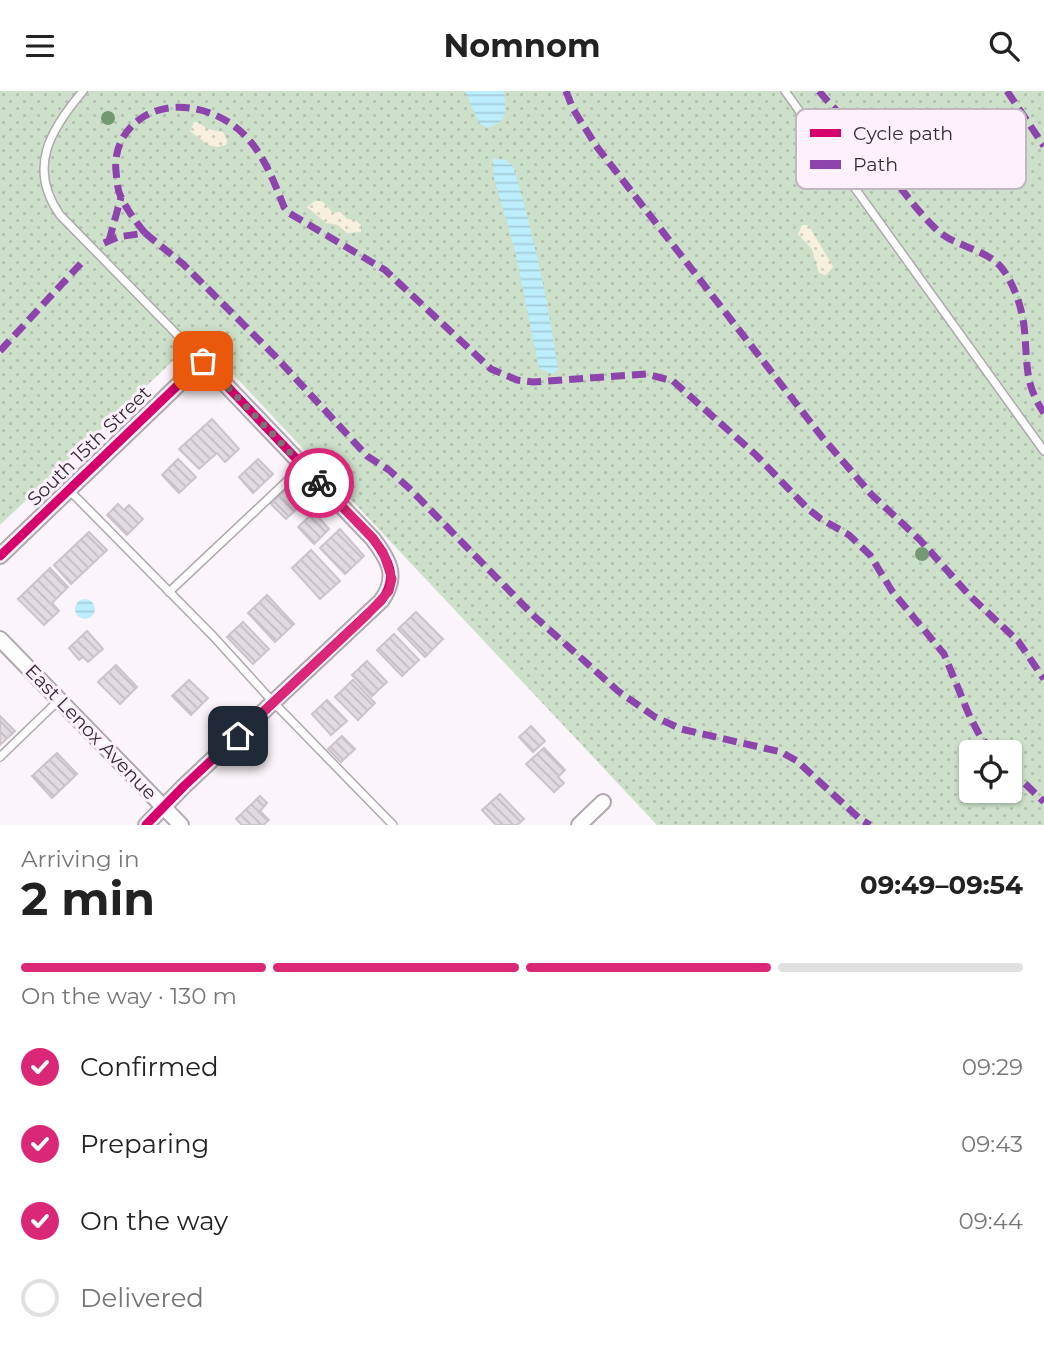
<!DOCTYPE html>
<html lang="en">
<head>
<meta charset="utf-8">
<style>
  body { margin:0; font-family:Montserrat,sans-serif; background:#f6f6f6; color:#222; height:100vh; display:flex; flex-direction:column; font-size:26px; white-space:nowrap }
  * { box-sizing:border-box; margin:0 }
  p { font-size:23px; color:#767676 }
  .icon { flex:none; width:38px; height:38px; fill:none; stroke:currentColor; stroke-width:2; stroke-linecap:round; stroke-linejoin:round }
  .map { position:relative; height:734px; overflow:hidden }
  .drawer { display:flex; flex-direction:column; background:#fff; flex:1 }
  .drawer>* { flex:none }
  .controls { position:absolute; left:959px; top:649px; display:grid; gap:14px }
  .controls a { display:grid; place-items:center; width:63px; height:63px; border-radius:7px; background:#fff; box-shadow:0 2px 5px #0004; font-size:35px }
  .pin { position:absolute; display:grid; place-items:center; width:60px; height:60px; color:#fff; margin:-30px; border-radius:14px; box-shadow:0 4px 10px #0006 }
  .courier { position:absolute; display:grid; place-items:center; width:70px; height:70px; margin:-35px; border:5px solid #db2777; border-radius:50%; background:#fff; color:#222; box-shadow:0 2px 9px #0007 }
  .overview em { font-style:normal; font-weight:700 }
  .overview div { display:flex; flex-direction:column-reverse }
  .overview { display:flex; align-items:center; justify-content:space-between; height:119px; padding:0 21px }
  h1 { font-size:46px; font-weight:700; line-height:52px }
  .bar { display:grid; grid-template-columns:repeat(4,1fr); gap:10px 7px; align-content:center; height:84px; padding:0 21px }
  .bar i { height:9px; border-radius:5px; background:#e0e0e0 }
  .bar .selected { background:#db2777 }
  .bar p { grid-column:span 4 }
  ol { padding:0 21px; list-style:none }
  li { display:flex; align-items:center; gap:21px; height:77px }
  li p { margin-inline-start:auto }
  li .icon { padding:7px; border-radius:50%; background:#db2777; color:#fff; stroke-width:4 }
  li:last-child { color:#767676 }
  li i { width:38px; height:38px; border:4px solid #e0e0e0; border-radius:50% }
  header { display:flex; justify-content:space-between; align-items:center; height:91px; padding:0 21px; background:#fff; font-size:32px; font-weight:700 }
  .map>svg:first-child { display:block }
</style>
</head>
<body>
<header><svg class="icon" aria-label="menu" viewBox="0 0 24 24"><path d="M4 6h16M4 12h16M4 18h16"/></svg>Nomnom<svg class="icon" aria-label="search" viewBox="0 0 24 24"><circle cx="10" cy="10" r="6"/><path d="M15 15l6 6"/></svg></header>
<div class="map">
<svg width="1044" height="734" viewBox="0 0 1044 734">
  <defs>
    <pattern id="grass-dots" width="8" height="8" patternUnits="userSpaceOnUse" patternTransform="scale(1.75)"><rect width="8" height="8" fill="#cde1ca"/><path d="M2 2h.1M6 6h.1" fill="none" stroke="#b1c1ae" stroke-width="1.8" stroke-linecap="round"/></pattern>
    <pattern id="sand-dots" width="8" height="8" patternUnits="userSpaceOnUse" patternTransform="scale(1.75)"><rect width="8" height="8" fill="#f8f0de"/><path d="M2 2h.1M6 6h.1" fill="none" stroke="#d5cebf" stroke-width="1.8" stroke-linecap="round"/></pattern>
    <pattern id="water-rules" width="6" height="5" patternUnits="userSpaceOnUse" patternTransform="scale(1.75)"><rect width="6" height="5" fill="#bdeefd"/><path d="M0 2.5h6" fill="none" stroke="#a3ccd9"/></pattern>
    <pattern id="building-back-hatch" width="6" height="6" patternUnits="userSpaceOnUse" patternTransform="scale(1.75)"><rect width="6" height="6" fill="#e2dbe2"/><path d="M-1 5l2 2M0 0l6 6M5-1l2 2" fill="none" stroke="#c2bcc2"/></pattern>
  </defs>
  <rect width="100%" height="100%" fill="#fbf4fa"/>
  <path fill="url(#grass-dots)" fill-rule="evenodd" d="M0,0H1044V734H657L198,246L0,434ZM971,662H1010V700H971Z"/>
  <g fill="url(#sand-dots)">
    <polygon points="194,31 198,31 207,38 223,41 227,50 226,54 216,56 207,53 190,40"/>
    <polygon points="315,110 322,110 333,122 340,121 347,128 355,129 361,134 361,141 347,142 338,134 326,132 307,116"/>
    <polygon points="802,134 807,134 810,137 831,172 833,176 826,184 819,182 812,158 798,143"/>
  </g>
  <g fill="url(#water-rules)">
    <path d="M465,0H504C505,21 510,28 488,37L479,32Z"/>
    <path d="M493,68L506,69L513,75C533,141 548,209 558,278L553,283L539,277L515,160L494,87Z"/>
    <circle cx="85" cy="518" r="10"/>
  </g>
  <g fill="url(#building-back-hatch)" stroke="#cbc4ca" stroke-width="2">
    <polygon points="212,328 239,358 225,371 217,362 199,378 179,358"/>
    <polygon points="178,368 196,386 179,402 162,384"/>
    <polygon points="258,368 273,383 253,402 239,386"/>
    <polygon points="288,396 303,412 286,428 271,413"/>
    <polygon points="118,413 124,419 129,414 143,428 127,444 107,424"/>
    <polygon points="314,421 329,438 314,453 298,436"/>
    <polygon points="340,438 364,465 345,483 320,457"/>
    <polygon points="89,441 107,459 71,493 54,474"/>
    <polygon points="311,459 340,490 320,508 292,477"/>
    <polygon points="50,477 68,496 52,512 59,520 44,534 18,508"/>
    <polygon points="267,504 294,533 275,551 248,522"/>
    <polygon points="416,521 443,548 425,566 398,538"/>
    <polygon points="243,531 269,558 253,573 227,546"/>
    <polygon points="87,540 103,558 88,571 83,566 79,569 69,557"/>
    <polygon points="394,543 419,569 402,585 377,559"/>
    <polygon points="367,570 387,591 372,605 352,584"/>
    <polygon points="116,574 137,596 120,613 98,591"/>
    <polygon points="189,589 208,607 191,624 172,605"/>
    <polygon points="353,589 375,612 358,629 335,606"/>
    <polygon points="327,609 347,630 331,644 312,623"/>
    <polygon points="0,625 15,640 0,654"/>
    <polygon points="531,635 545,650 533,661 519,646"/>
    <polygon points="342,645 355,658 341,671 328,658"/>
    <polygon points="544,657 565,679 558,686 564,692 554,701 526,673"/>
    <polygon points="57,662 77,683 52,707 32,685"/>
    <polygon points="500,703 524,728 517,734 496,734 482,719"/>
    <polygon points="260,705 267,712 260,720 269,729 263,734 242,734 236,728"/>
  </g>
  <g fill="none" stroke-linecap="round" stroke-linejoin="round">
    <defs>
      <g id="service">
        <path d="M83,0C50,39 27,77 60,124L203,270"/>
        <polyline points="785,0 1044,360"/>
        <polyline points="69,399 213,545 273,611 393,734"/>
        <polyline points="169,501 303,375"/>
        <polyline points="0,666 59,609"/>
      </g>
      <g id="minor">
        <path d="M0,465L203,270L373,448C389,469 399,486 381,510L184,695L146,734"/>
        <polyline points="0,548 181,734"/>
        <polyline points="579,734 603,711"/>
      </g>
    </defs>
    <use href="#service" stroke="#afa9ae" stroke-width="10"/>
    <use href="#minor" stroke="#afa9ae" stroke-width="18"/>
    <use href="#service" stroke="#fefdfe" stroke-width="7"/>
    <use href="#minor" stroke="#fefdfe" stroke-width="14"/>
    <g stroke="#8e44ad" stroke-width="7" stroke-dasharray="14 7" stroke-linecap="butt">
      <polyline points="566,0 573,18 597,56 822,346 871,403 920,449 969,504 1018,550 1044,588"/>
      <path d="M819,0C836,21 857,38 873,60C894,87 912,115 937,139C956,157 990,158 1004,180C1014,194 1022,217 1024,235C1028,268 1023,292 1044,322"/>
      <polyline points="1007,0 1044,55"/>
      <path d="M145,142C136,131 127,119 121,106C117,98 117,89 116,80C114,62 121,44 135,32C168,3 223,17 250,50C266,69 275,93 284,116L289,122L385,179L491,278L517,289L533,291L646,283L673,290L756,364L807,417L821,428L849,444L870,464L892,500L944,563L970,626L980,645L994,662"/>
      <polyline points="109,150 121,106"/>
      <polyline points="104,152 118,146 145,142 183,173 274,264 367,365 389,379 410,398 534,525 618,600 655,626 681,638 781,661 797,670 860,728 870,734"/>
      <polyline points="0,260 85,168"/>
      <polyline points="1010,678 1044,711"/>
    </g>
    <defs>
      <path id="cycleway" d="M0,465L203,270L373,448C389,469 399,486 381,510L184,695L146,734"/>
    </defs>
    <use href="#cycleway" stroke="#fef1fd" stroke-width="13"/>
    <use href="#cycleway" stroke="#d6006c" stroke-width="9"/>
  </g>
  <g fill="#739970">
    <circle cx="108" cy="27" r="7"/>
    <circle cx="922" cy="463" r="7"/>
  </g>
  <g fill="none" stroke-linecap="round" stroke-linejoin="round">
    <polyline stroke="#7a7379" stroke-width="7" stroke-dasharray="0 12.6" points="203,270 319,392"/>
    <polyline stroke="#db2777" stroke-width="9" points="238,645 366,525 389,500 392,488 383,461 373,447 319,392"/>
  </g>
  <g text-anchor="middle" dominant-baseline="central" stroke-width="6" stroke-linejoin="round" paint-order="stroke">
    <g font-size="19" fill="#352d34" stroke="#fef1fd">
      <text transform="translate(89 355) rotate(-44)">South 15th Street</text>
      <text transform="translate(91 641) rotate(46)">East Lenox Avenue</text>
    </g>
  </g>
  <rect x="796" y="18" width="230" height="80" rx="10" fill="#fef1fd" stroke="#c2b6c1" stroke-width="2"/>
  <rect x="810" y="38" width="31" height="8" fill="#d6006c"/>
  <rect x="810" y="69" width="31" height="9" fill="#8e44ad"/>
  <g font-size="19" fill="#352d34">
    <text x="853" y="49">Cycle path</text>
    <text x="853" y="80">Path</text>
  </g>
</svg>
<div class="controls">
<a><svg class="icon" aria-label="locate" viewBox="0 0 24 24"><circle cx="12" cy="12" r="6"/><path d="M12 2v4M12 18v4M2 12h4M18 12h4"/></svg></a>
</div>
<div class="pin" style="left:203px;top:270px;background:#ea580c"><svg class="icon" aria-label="bag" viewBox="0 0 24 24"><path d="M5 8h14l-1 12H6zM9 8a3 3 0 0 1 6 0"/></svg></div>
<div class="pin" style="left:238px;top:645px;background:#1f2937"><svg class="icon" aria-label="home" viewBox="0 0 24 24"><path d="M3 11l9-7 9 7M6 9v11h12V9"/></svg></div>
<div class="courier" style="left:319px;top:392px"><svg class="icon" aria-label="bike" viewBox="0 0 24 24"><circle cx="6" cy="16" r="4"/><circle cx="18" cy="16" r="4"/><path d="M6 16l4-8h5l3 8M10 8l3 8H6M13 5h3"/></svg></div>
</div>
<section class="drawer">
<div class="overview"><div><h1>2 min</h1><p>Arriving in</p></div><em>09:49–09:54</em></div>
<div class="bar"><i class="selected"></i><i class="selected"></i><i class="selected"></i><i></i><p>On the way · 130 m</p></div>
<ol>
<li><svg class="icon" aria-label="check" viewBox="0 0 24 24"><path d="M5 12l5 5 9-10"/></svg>Confirmed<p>09:29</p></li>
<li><svg class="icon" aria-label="check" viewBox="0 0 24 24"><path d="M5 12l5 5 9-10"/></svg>Preparing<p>09:43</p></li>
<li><svg class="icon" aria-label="check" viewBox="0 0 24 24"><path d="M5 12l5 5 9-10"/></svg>On the way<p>09:44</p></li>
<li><i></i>Delivered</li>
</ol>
</section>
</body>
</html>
